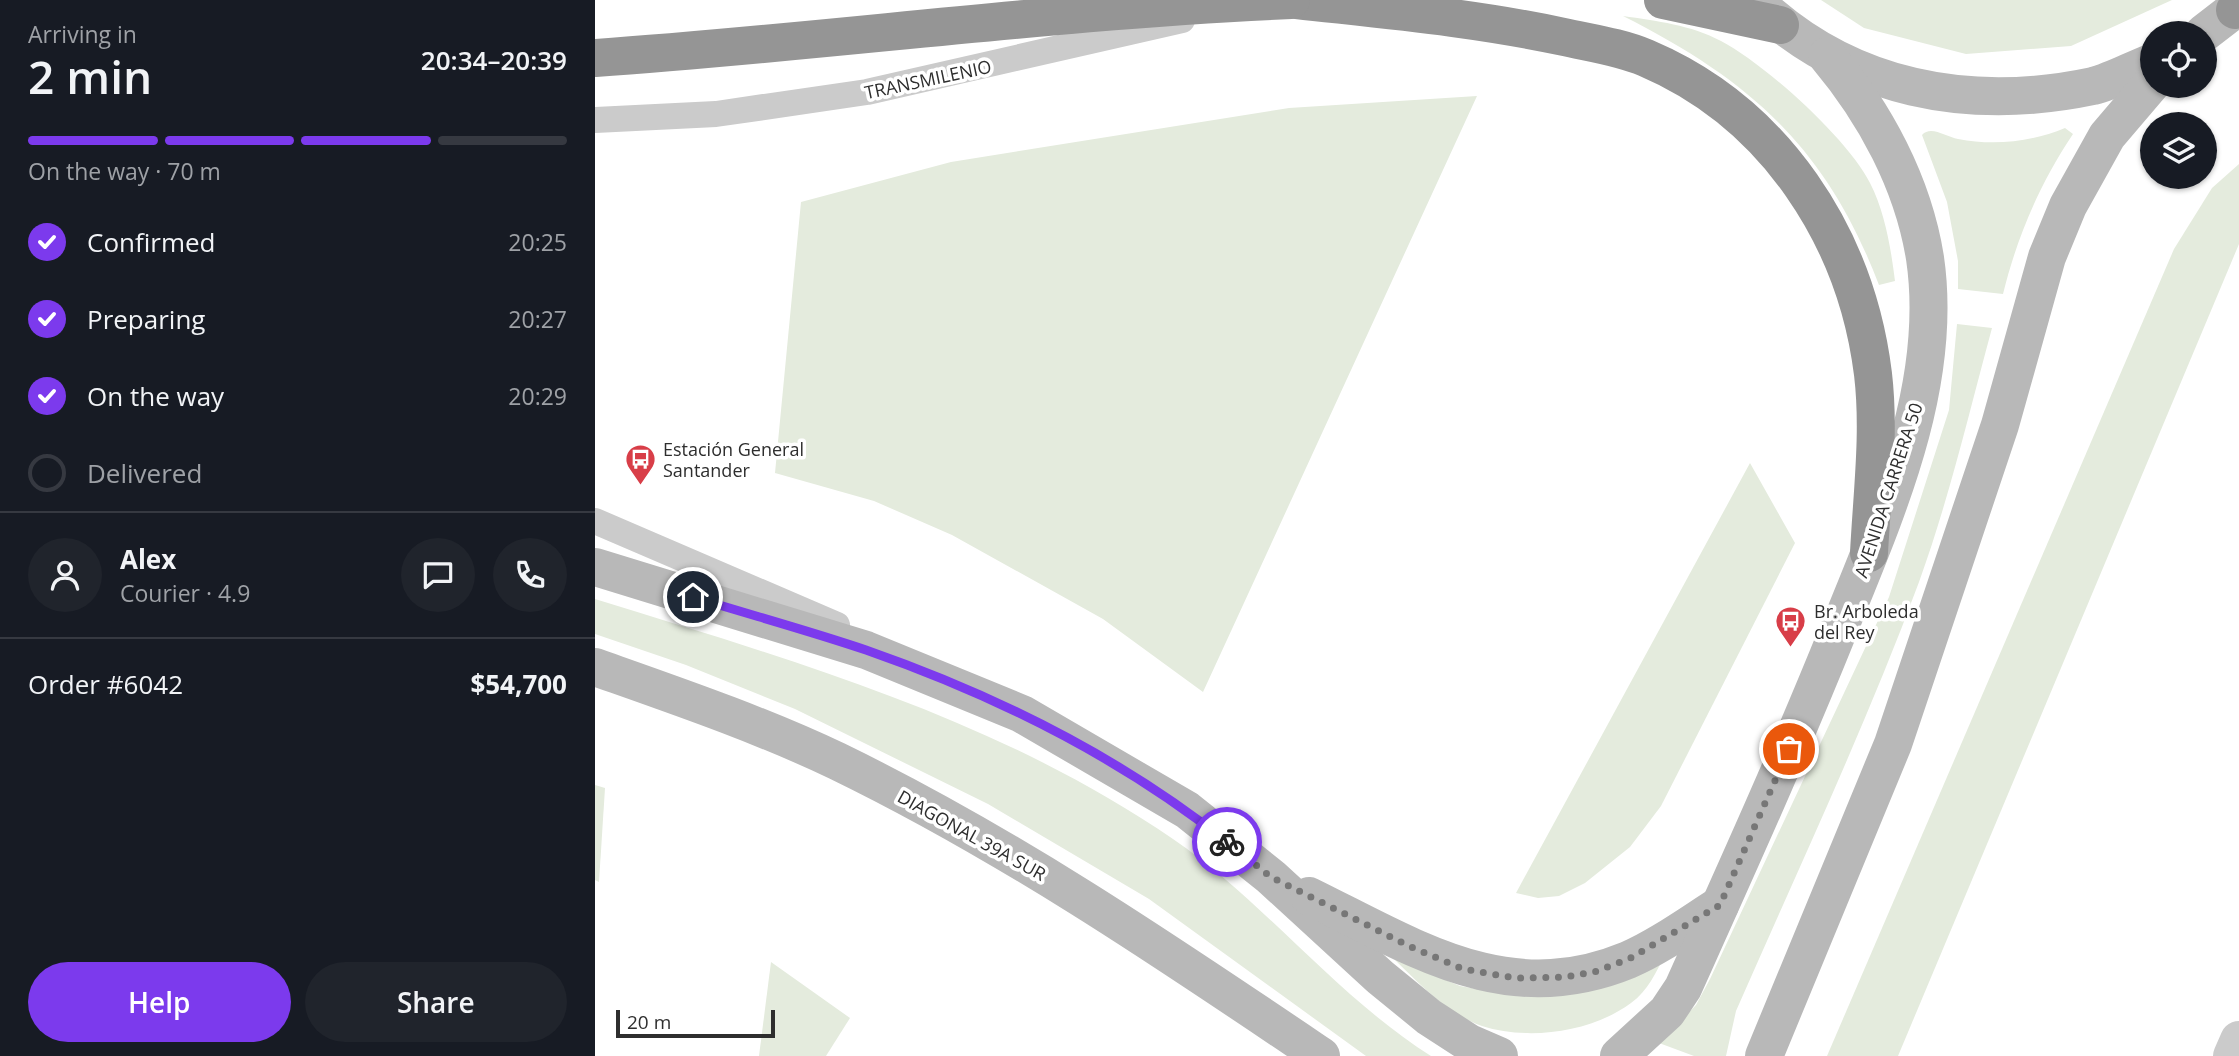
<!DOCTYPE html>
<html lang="en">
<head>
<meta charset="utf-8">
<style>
  body { margin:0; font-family:"Open Sans",sans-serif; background:#20242c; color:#f1f3f6; height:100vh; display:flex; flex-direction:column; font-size:26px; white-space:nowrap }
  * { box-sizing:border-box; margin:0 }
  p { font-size:23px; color:#9ea1a6 }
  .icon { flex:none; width:38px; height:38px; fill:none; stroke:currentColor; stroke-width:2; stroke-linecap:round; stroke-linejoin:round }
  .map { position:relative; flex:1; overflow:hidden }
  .side { display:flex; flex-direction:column; background:#171b24; width:595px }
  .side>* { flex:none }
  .buttons { position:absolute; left:1545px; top:21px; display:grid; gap:14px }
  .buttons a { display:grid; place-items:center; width:77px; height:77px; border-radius:50%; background:#171b24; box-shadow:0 2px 5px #0004; font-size:35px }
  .scale { position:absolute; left:21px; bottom:18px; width:159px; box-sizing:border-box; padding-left:7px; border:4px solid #2e2e2e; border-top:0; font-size:19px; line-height:24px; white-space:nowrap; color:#2e2e2e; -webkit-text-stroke:5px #fff; paint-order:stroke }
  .pin { position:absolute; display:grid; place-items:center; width:60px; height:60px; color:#fff; margin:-30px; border:4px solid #fff; border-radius:50%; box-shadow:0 2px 7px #0007 }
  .courier { position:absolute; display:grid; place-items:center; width:70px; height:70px; margin:-35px; border:5px solid #7c3aed; border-radius:50%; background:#fff; color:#222; box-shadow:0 2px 9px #0007 }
  .head em { font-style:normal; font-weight:600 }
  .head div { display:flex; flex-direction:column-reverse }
  .head { display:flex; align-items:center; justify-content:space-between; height:119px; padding:0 28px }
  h1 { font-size:46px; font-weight:600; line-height:52px }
  .bar { display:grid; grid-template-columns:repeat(4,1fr); gap:10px 7px; align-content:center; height:84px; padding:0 28px }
  .bar i { height:9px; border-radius:5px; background:#363941 }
  .bar .current { background:#7c3aed }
  .bar p { grid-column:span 4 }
  .line { display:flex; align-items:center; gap:18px; padding:0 28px; border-top:2px solid #363941 }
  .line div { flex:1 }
  .round { display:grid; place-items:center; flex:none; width:74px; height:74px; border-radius:37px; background:#20242c }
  ol { padding:0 28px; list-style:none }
  li { display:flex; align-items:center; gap:21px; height:77px }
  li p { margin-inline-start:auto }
  li .icon { padding:7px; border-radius:50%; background:#7c3aed; color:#fff; stroke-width:4 }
  li:last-child { color:#9ea1a6 }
  li i { width:38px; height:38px; border:4px solid #363941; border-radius:50% }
  .primary-button { display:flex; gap:14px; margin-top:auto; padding:14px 28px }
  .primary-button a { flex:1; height:80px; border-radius:42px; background:#7c3aed; color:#fff; font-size:28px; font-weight:600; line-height:80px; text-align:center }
  .primary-button a+a { background:#20242c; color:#f1f3f6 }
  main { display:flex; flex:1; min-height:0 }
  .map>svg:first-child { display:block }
</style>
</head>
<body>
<main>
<section class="side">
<div class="head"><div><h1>2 min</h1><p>Arriving in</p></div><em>20:34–20:39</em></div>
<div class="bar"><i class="current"></i><i class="current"></i><i class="current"></i><i></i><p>On the way · 70 m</p></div>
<ol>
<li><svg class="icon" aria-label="check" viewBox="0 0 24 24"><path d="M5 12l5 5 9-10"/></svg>Confirmed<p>20:25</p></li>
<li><svg class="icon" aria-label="check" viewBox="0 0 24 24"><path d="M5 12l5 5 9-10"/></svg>Preparing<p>20:27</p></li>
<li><svg class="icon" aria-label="check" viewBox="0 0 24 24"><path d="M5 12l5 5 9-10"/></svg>On the way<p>20:29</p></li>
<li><i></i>Delivered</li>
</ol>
<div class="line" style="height:126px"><a class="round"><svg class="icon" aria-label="person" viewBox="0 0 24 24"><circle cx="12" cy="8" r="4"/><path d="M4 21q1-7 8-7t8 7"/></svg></a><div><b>Alex</b><p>Courier · 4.9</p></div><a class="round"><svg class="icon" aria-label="chat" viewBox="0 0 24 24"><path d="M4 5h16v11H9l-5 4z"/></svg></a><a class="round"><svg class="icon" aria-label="phone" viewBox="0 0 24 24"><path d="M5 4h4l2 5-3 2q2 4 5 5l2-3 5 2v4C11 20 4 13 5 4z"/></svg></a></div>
<div class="line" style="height:91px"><div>Order #6042</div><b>$54,700</b></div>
<div class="primary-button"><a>Help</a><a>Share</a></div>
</section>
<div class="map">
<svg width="1644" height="1056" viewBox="0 0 1644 1056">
  <rect width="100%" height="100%" fill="#fff"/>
  <g fill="#e4ebdd">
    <polygon points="1226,0 1577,0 1476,46 1371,54 1269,28"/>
    <path d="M1028,16C1062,21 1096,25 1126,41C1170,64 1253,139 1275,183C1290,212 1296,249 1300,281L1284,285C1232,149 1157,81 1028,16Z"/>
    <polygon points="882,96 608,692 508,619 357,535 279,501 180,473 206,202 356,162 694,108"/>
    <path d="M1470,128L1478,134C1445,183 1422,237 1408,294L1363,289V261L1352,202L1327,135C1336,125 1351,137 1363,139C1399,146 1436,142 1470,128Z"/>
    <polygon points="1644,164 1644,244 1303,1056 1232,1056 1579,249 1617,188"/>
    <path d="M1362,324L1397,328C1374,413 1354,499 1324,582C1270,728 1203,869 1141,1011L1131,1056H1099L1064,1043L1101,1005L1115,979L1294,597L1354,410Z"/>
    <polygon points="1155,463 1200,543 1066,806 1035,847 990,883 964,896 943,898 921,893"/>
    <path d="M0,599C200,661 403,719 578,839C671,903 741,996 836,1056H771L554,899L393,804L200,709L91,665L0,634Z"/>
    <polygon points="0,785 10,788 4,882 0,880"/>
    <path d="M1070,955C1061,972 1053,991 1036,1003C997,1032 934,1041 887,1026C852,1014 824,983 798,958L865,986L904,993Z"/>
    <polygon points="176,962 255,1018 231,1056 164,1056"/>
  </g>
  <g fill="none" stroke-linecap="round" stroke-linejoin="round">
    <g stroke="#cbcbcb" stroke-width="26">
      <polyline points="0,120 121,114 272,92 587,20"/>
      <polyline points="0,521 242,625"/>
    </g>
    <polyline stroke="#cbcbcb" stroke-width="38" points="1637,1056 1644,1040"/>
    <g stroke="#b8b8b8" stroke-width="38">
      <path d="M1160,1C1253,90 1375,112 1498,86C1518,81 1539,69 1558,62"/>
      <polyline points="1609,33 1644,6"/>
      <polyline points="0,567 271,650 427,714 592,810 676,877 785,977 834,1017 874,1043 904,1056"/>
      <path d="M0,667C82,696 164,724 242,761C413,844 569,950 726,1056"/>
      <path d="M714,896C820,948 912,1010 1033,960C1065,946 1095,924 1125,905"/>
      <path d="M1024,1056L1072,1012L1088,988C1141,870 1194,753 1242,634C1289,517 1349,387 1330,258C1318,183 1280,113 1232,56"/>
      <polyline points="1169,1056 1298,744 1405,425 1452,257 1473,206 1512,136 1558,82"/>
    </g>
    <g stroke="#959595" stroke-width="38">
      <path d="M702,0C791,10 881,18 969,37C996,43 1025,47 1051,58C1180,113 1261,237 1278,374C1285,433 1277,494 1274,553"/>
      <polyline points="1068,0 1185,25"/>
      <polyline points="1640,10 1644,8"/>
      <path d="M0,58C232,42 463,10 696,0"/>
    </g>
  </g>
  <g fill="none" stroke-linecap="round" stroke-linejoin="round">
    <polyline stroke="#777" stroke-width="7" stroke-dasharray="0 12.6" points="632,842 676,877 814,946 868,969 920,978 970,977 999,972 1034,959 1125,905 1194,749"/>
    <path stroke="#7c3aed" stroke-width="9" d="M98,597C156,615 215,631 271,650C400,695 525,757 632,842"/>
  </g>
  <defs>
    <symbol id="bus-pin" viewBox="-11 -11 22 30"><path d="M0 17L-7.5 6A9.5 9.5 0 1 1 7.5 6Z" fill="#d83e48" stroke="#fff"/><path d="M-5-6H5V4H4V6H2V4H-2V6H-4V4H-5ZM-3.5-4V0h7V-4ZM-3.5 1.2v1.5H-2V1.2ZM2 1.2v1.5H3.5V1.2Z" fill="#fff"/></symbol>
  </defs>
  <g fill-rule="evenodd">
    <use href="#bus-pin" x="28" y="442" width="35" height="47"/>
    <use href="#bus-pin" x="1178" y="604" width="35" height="47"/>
  </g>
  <g text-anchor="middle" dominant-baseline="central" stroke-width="7" stroke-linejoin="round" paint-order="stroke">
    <g font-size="18" fill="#2e2e2e" stroke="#fff">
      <text transform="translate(333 79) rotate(-12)">TRANSMILENIO</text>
      <text transform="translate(1293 490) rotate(-72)">AVENIDA CARRERA 50</text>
      <text transform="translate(377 835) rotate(29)">DIAGONAL 39A SUR</text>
    </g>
    <g font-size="18" fill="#2e2e2e" stroke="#fff" text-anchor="start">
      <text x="68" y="449">Estación General<tspan x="68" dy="21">Santander</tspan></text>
      <text x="1219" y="611">Br. Arboleda<tspan x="1219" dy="21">del Rey</tspan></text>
    </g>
  </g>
</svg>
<div class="buttons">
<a><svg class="icon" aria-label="locate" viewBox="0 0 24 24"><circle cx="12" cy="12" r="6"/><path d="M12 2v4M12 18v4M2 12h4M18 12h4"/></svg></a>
<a><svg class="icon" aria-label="layers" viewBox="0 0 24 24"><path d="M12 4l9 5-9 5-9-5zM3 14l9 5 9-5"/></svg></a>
</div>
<div class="scale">20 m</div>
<div class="pin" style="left:1194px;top:749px;background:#ea580c"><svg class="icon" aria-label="bag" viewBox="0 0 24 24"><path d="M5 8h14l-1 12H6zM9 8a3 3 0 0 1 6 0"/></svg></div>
<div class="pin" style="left:98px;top:597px;background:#1f2937"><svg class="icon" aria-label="home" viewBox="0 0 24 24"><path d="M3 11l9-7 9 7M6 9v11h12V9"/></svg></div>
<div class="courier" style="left:632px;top:842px"><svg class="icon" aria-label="bike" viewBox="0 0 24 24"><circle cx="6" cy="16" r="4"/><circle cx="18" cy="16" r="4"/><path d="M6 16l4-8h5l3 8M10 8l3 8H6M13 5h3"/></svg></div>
</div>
</main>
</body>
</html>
